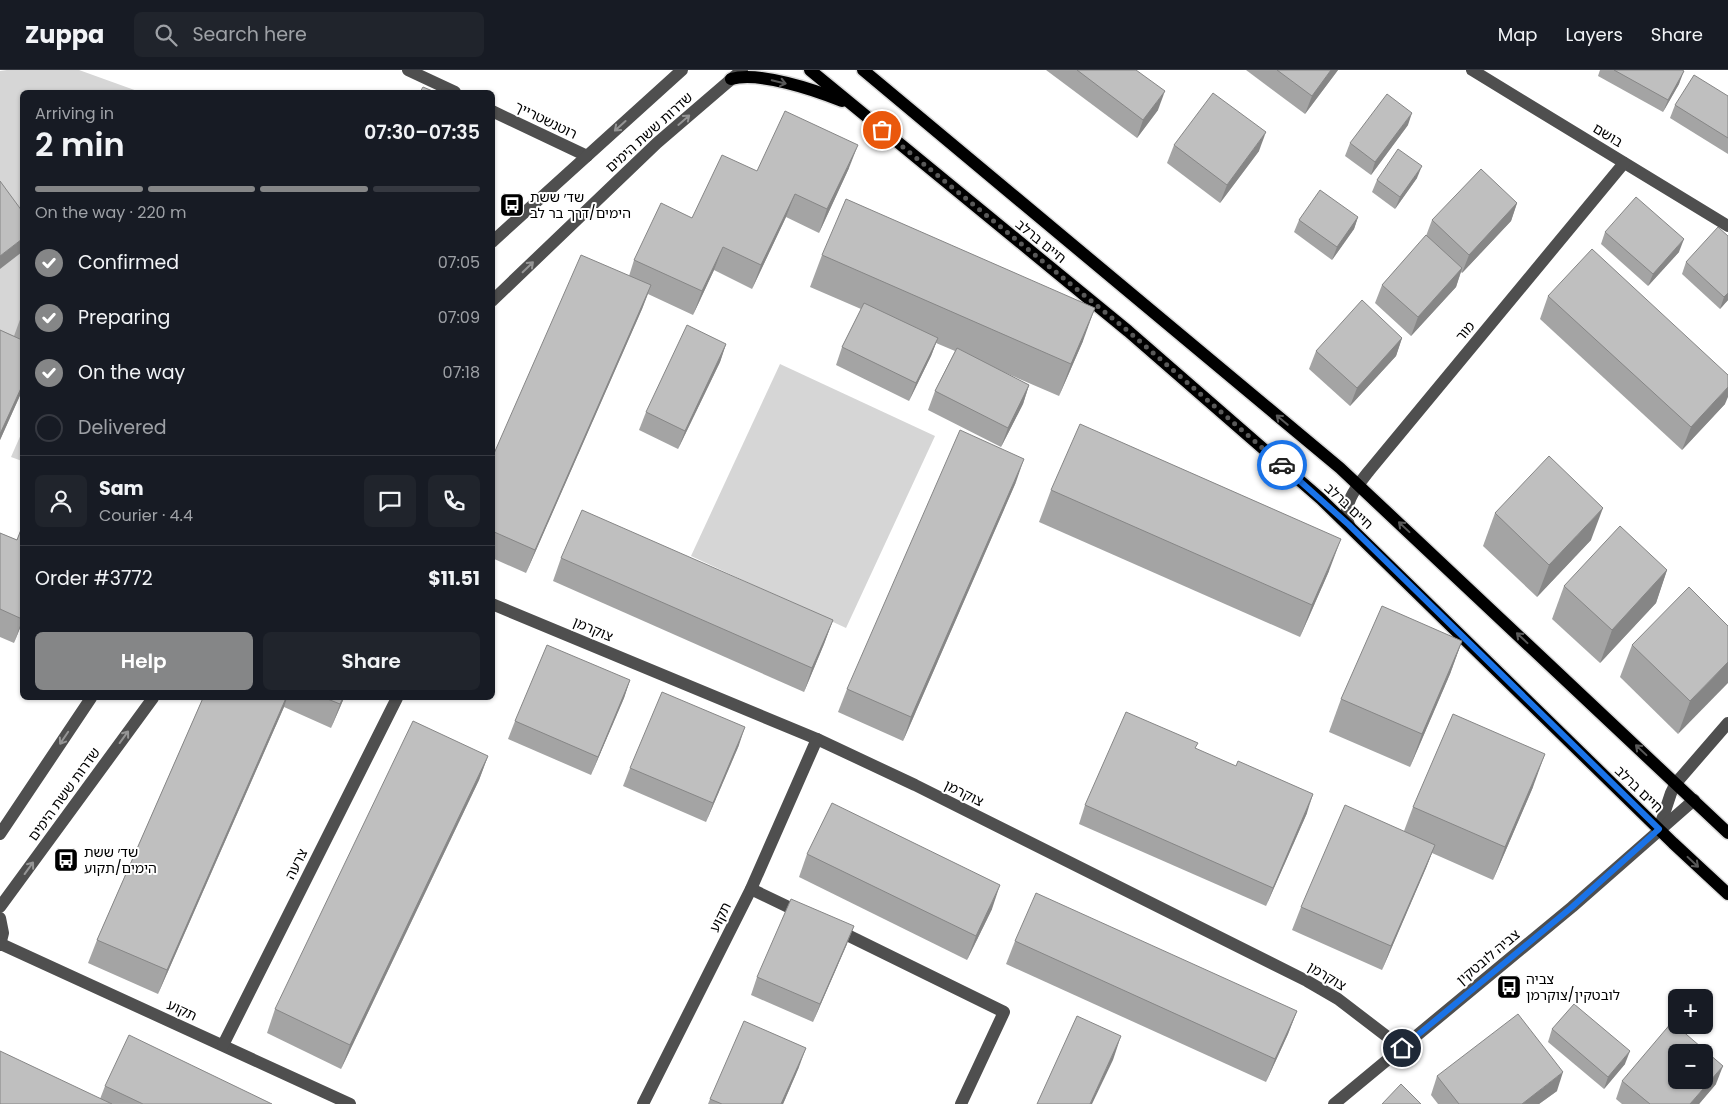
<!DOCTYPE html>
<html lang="en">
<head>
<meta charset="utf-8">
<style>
  body { margin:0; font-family:Poppins,"Noto Sans Hebrew",sans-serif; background:#20242c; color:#f1f3f6; height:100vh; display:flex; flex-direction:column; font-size:19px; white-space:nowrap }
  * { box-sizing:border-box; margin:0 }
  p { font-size:16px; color:#9ea1a6 }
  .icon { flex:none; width:28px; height:28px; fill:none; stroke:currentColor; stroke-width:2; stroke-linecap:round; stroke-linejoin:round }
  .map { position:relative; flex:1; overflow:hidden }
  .side { position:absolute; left:20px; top:20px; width:475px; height:610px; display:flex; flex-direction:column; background:#171b24; border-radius:8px; box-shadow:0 1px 4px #0004 }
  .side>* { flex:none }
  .tools { position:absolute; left:1668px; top:919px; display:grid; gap:10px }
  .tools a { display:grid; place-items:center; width:45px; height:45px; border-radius:8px; background:#171b24; box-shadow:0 1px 4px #0004; font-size:25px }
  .pin { position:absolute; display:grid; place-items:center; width:42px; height:42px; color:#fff; margin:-21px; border:2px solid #fff; border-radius:50%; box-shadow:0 1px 5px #0007 }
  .courier { position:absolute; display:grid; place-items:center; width:50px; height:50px; margin:-25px; border:4px solid #1a73e8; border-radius:50%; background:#fff; color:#222; box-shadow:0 1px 6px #0007 }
  .head em { font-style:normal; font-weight:600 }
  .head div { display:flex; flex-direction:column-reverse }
  .head { display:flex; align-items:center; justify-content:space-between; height:85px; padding:0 15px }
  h1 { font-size:32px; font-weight:600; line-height:38px }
  .bar { display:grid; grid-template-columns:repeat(4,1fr); gap:8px 5px; align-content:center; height:60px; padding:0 15px }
  .bar i { height:6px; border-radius:4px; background:#363941 }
  .bar .on { background:#858687 }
  .bar p { grid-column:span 4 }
  .line { display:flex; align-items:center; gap:12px; padding:0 15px; border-top:1px solid #363941 }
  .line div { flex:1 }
  .round { display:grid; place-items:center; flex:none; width:52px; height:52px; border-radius:8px; background:#20242c }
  ol { padding:0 15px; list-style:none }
  li { display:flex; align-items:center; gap:15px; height:55px }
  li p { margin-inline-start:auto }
  li .icon { padding:5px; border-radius:50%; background:#858687; color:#fff; stroke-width:4 }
  li:last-child { color:#9ea1a6 }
  li i { width:28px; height:28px; border:2px solid #363941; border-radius:50% }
  .action { display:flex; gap:10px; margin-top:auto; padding:10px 15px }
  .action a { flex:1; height:58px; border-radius:8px; background:#858687; color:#fff; font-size:20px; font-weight:600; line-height:58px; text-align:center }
  .action a+a { background:#20242c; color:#f1f3f6 }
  header { display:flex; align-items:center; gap:30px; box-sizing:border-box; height:70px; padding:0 25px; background:#171b24; border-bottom:1px solid #363941 }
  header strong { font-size:24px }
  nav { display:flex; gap:28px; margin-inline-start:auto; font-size:18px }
  .search { width:350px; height:45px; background:#20242c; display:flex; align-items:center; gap:12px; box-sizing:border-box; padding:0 18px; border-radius:8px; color:#9ea1a6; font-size:19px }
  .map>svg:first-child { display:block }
</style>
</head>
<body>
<header>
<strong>Zuppa</strong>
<div class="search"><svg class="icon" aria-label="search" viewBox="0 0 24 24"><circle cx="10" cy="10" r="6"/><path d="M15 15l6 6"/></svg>Search here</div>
<nav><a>Map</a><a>Layers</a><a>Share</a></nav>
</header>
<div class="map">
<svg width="1728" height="1034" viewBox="0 0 1728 1034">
  <rect width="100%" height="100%" fill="#fff"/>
  <g fill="#d6d6d6">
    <polygon points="7,0 79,0 140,22 22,22 22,256 14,267 0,264 0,1"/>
    <polygon points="780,294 935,366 846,558 691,486"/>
    <polygon points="22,362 22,391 11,387"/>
  </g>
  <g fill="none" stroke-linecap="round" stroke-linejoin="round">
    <defs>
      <g id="major">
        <polyline points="810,0 1128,261 1321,429 1673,773 1728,824"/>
        <polyline points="863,0 1340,398 1728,763"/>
        <path d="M731,9C759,1 815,20 842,31"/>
      </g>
    </defs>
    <use href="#major" stroke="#dbdbdb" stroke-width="15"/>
    <g stroke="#4f4f4f" stroke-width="12">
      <polyline points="408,0 455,22"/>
      <polyline points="1472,0 1728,156"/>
      <polyline points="492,41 587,86"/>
      <polyline points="492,172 682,0"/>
      <polyline points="492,231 657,73 742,0"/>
      <path d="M1349,455C1340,436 1358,415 1369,401L1624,93"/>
      <polyline points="492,534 817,669 915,715 1307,911 1338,929 1402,978"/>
      <polyline points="1659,759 1671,723 1676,713 1728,653"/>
      <polyline points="0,764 91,628"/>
      <polyline points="751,819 803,844"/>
      <polyline points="0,837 153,628"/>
      <polyline points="0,848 3,863 0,875"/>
      <polyline points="835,859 1004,942 961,1034"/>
      <polyline points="1,874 350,1034"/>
      <polyline points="223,975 397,628"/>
      <polyline points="643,1034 751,819 817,669"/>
      <polyline points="1334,1034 1572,837 1694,730"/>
    </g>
    <use href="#major" stroke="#000" stroke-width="12"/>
  </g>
  <g fill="#a4a4a4">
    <polygon points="1046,0 1136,0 1158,40 1137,68"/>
    <polygon points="1246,0 1338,0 1305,44"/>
    <polygon points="1600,0 1682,0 1679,14 1663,42 1598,6"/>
    <polygon points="1728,26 1728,84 1670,48 1675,35"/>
    <polygon points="1408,55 1371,105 1345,86 1350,73"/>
    <polygon points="1174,75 1259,81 1220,133 1167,93"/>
    <polygon points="849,98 819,163 786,147 752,219 714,200 693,245 648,224 642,239 526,503 492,488 492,388 629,206 634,190 757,101"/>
    <polygon points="1417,108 1395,139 1372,122 1377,110"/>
    <polygon points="1517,133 1511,151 1462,203 1461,202 1456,217 1411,266 1375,233 1382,215 1426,166 1432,150"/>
    <polygon points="1358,147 1354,159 1332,190 1294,162 1299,150"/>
    <polygon points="1605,162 1679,182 1648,216 1601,174"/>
    <polygon points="822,185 1083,271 1059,326 1001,301 1029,315 1023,334 1001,377 928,340 935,321 955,281 936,273 931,286 909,331 836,295 842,277 861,239 810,217"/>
    <polygon points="1686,192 1728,230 1720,239 1682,204"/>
    <polygon points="1548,226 1725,334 1682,380 1540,249"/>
    <polygon points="22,244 22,321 0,370 0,260 14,266"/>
    <polygon points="1402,268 1396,286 1350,336 1309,299 1316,281"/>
    <polygon points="726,274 720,292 678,379 639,360 646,342"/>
    <polygon points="1016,412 903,671 838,642 847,619"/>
    <polygon points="1051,420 1329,501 1300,567 1039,452"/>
    <polygon points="1495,443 1591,470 1537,527 1483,476"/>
    <polygon points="22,457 22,553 14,573 0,567 0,463 17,470"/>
    <polygon points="561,488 833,550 824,574 804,622 553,511"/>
    <polygon points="1667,500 1656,533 1600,593 1552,549 1564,516"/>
    <polygon points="1728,556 1678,664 1620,607 1632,575"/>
    <polygon points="1462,571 1450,604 1410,697 1329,662 1341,629"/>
    <polygon points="630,610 624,628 591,705 508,669 515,651"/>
    <polygon points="203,628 344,628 331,658 284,637 158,924 88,893 97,870"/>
    <polygon points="739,675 706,752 623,716 630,698"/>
    <polygon points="1196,679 1307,743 1266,836 1079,754 1085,735"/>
    <polygon points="488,686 479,710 341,999 267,963 275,939"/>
    <polygon points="1533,717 1493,810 1432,783 1426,798 1382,900 1292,860 1301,837 1404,761 1413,737"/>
    <polygon points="807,784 992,839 967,890 799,807"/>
    <polygon points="1015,871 1297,941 1288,964 1266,1012 1006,894"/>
    <polygon points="847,874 813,952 751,925 757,907"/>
    <polygon points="1552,959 1625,994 1604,1019 1548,972"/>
    <polygon points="799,997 783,1034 708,1034 710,1029"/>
    <polygon points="1437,1006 1557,1021 1539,1034 1438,1034 1431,1025"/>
    <polygon points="1622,1011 1716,1014 1699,1034 1622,1034 1616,1029"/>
    <polygon points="105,1016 272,1034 0,1034 100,1029"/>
  </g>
  <g fill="#868686">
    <polygon points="1331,0 1338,0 1305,44 1312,26"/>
    <polygon points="1684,1 1679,14 1663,42 1668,30"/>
    <polygon points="1165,21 1158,40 1137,68 1143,50"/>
    <polygon points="1412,43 1408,55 1371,105 1375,92"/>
    <polygon points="1266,62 1259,81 1220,133 1227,115"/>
    <polygon points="858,75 849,98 819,163 827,139"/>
    <polygon points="1422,96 1417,108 1395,139 1400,127"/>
    <polygon points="795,124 786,147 752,219 761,195"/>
    <polygon points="1517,133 1511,151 1462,203 1469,185"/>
    <polygon points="1358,147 1354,159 1332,190 1337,177"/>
    <polygon points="22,169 22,182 0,199 0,186"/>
    <polygon points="1684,169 1679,182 1648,216 1653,204"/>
    <polygon points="723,177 714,200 693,245 702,221"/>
    <polygon points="1462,198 1456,217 1411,266 1418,247"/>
    <polygon points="651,215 642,239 526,503 535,480"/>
    <polygon points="1728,223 1728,230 1720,239 1724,227"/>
    <polygon points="1095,238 1083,271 1059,326 1071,294"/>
    <polygon points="938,268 931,286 909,331 916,313"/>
    <polygon points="1402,268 1396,286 1350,336 1357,318"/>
    <polygon points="726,274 720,292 678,379 685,361"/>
    <polygon points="1029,315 1023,334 1001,377 1008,358"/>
    <polygon points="22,316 22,321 0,370 0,364"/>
    <polygon points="1728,317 1728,327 1725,334 1682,380 1691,357"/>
    <polygon points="1024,389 1016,412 903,671 911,647"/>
    <polygon points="1603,438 1591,470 1537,527 1549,495"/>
    <polygon points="1341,469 1329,501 1300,567 1312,535"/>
    <polygon points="1667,500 1656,533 1600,593 1612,560"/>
    <polygon points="22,550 22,553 14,573"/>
    <polygon points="833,550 824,574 804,622 812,598"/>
    <polygon points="1462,571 1450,604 1410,697 1422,664"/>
    <polygon points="1728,592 1728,613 1678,664 1690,631"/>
    <polygon points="630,610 624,628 591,705 598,687"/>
    <polygon points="286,628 287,628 284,637 158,924 167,900"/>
    <polygon points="343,628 344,628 331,658 340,634"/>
    <polygon points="745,657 739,675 706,752 713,733"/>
    <polygon points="1545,684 1533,717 1493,810 1505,777"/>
    <polygon points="488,686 479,710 341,999 350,975"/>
    <polygon points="1313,724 1307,743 1266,836 1273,818"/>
    <polygon points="1435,775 1426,798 1382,900 1391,876"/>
    <polygon points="1000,815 992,839 967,890 976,866"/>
    <polygon points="854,856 847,874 813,952 820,934"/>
    <polygon points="1297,941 1288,964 1266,1012 1275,989"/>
    <polygon points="1121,966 1113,990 1092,1034 1090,1034"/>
    <polygon points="806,978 799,997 783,1034 781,1034"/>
    <polygon points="1630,981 1625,994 1604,1019 1608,1007"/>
    <polygon points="1723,996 1716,1014 1699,1034 1690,1034"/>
    <polygon points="1563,1002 1557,1021 1539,1034 1522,1034"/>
  </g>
  <g fill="#bfbfbf" stroke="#868686" fill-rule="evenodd">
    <polygon points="1077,0 1136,0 1165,21 1143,50"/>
    <polygon points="1277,0 1331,0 1312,26"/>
    <polygon points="1614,0 1682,0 1684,1 1668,30"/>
    <polygon points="1694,5 1728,26 1728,68 1675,35"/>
    <polygon points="423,17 435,22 420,22"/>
    <polygon points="1213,23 1266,62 1227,115 1174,75"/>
    <polygon points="1387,24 1412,43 1375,92 1350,73"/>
    <polygon points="785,41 858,75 827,139 795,124 761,195 723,177 702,221 634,190 661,133 692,148 722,85 757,101"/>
    <polygon points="1398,79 1422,96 1400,127 1377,110"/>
    <polygon points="1481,99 1517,133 1469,185 1432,150"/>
    <polygon points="0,111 22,141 22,169 0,186"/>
    <polygon points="1320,120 1358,147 1337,177 1299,150"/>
    <polygon points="1636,127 1684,169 1653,204 1605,162"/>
    <polygon points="846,129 1095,238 1071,294 822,185"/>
    <polygon points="1718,157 1728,166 1728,223 1724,227 1686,192"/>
    <polygon points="1426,165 1462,198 1418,247 1382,215"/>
    <polygon points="1592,179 1728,305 1728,317 1691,357 1548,226"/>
    <polygon points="581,185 651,215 535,480 492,461 492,388"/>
    <polygon points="1362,230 1402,268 1357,318 1316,281"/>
    <polygon points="864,233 938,268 916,313 842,277"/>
    <polygon points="687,255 726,274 685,361 646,342"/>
    <polygon points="0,260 22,270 22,316 0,364"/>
    <polygon points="957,278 1029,315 1008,358 935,321"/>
    <polygon points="1080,354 1341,469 1312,535 1051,420"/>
    <polygon points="960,360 1024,389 911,647 847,619"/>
    <polygon points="1549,386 1603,438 1549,495 1495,443"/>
    <polygon points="582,440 833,550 812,598 561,488"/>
    <polygon points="1620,456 1667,500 1612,560 1564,516"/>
    <polygon points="22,457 22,549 0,539 0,463 17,470"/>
    <polygon points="1689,517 1728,556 1728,592 1690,631 1632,575"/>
    <polygon points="1382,536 1462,571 1422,664 1341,629"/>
    <polygon points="547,575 630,610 598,687 515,651"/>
    <polygon points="662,622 745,657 713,733 630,698"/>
    <polygon points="203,628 286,628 167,900 97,870"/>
    <polygon points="325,628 343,628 340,634"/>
    <polygon points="1126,642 1198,673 1195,678 1236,696 1238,691 1313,724 1273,818 1085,735"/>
    <polygon points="1453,644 1545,684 1505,777 1413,737"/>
    <polygon points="413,651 488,686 350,975 275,939"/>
    <polygon points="832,733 1000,815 976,866 807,784"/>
    <polygon points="1345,735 1435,775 1391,876 1301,837"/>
    <polygon points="1036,823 1297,941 1275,989 1015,871"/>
    <polygon points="791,829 854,856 820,934 757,907"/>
    <polygon points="1574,934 1630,981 1608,1007 1552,959"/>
    <polygon points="1518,944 1563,1002 1522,1034 1459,1034 1437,1006"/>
    <polygon points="1077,946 1121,966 1090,1034 1037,1034"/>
    <polygon points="744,951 806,978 781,1034 722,1034 710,1029"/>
    <path d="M1672,952L1723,996L1690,1034H1650L1622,1011ZM1676,982H1704V1010H1676Z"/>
    <polygon points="129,965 272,1034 143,1034 105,1016"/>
    <polygon points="0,981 112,1034 0,1034"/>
    <polygon points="1401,1014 1421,1034 1382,1034"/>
  </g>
  <defs><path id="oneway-shaft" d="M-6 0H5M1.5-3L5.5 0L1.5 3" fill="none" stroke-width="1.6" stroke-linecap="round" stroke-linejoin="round" transform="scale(1.25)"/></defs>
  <g stroke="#595959">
    <use href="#oneway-shaft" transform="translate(779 12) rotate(13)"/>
    <use href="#oneway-shaft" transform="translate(1282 350) rotate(-140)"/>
    <use href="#oneway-shaft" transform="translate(1404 457) rotate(-137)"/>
    <use href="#oneway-shaft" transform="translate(1522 568) rotate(-137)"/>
    <use href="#oneway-shaft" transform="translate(1641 680) rotate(-137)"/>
    <use href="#oneway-shaft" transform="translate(1693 792) rotate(43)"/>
  </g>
  <g stroke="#959595">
    <use href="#oneway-shaft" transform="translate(684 50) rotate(-41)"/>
    <use href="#oneway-shaft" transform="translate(620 56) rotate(138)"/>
    <use href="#oneway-shaft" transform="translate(528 197) rotate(-44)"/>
    <use href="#oneway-shaft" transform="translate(124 667) rotate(-54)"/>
    <use href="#oneway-shaft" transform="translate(64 668) rotate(124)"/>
    <use href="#oneway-shaft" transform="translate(29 798) rotate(-54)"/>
  </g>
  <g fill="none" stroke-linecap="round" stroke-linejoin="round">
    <polyline stroke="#595959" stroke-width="5" stroke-dasharray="0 9" points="882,60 1128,261 1282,395"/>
    <polyline stroke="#1a73e8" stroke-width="6" points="1282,395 1349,455 1659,759 1572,837 1402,978"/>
  </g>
  <defs>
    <symbol id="bus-square" viewBox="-11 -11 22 22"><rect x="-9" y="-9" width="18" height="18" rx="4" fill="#000" stroke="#fff"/><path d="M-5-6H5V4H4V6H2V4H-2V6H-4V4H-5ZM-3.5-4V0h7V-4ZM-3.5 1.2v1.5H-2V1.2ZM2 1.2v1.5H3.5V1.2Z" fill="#fff"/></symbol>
  </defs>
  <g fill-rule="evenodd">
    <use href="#bus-square" x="498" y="121" width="28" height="28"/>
    <use href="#bus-square" x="52" y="776" width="28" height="28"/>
    <use href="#bus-square" x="1495" y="903" width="28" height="28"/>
  </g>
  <g text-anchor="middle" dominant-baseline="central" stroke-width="4" stroke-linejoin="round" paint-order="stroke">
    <g font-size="14" fill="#000" stroke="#fff">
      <text transform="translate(546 50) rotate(26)">רוטנשטרייך</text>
      <text transform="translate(649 62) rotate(-42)">שדרות ששת הימים</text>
      <text transform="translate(1608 65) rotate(31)">בושם</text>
      <text transform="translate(1041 171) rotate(39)">חיים ברלב</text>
      <text transform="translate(1465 261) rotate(-50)">מור</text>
      <text transform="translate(1349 436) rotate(43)">חיים ברלב</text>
      <text transform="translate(593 559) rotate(23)">צוקרמן</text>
      <text transform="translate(1639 719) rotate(44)">חיים ברלב</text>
      <text transform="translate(964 723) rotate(26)">צוקרמן</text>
      <text transform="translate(64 724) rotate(-54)">שדרות ששת הימים</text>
      <text transform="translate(296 794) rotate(-63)">צרעה</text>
      <text transform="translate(720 847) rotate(-63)">תקוע</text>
      <text transform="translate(1488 887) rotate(-40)">צביה לובטקין</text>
      <text transform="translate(1327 906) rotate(31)">צוקרמן</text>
      <text transform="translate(182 940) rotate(25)">תקוע</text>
    </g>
    <g font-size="14" fill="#000" stroke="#fff" text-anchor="start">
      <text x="530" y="127">שד׳ ששת<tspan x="530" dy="16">הימים/דרך בר לב</tspan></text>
      <text x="84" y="782">שד׳ ששת<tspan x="84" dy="16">הימים/תקוע</tspan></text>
      <text x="1526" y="909">צביה<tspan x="1526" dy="16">לובטקין/צוקרמן</tspan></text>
    </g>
  </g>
</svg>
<div class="tools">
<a>+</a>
<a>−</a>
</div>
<div class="pin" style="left:882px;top:60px;background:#ea580c"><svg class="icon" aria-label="bag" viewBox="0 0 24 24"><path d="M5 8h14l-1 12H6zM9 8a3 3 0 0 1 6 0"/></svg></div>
<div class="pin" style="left:1402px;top:978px;background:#1f2937"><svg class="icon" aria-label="home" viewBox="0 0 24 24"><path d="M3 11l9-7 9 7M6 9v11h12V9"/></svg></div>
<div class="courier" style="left:1282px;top:395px"><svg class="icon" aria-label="car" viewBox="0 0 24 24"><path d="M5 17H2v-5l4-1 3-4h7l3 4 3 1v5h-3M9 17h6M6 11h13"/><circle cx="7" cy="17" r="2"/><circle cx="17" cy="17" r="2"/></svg></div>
<section class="side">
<div class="head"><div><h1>2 min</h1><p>Arriving in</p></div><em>07:30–07:35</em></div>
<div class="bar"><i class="on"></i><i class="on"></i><i class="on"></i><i></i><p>On the way · 220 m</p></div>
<ol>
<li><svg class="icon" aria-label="check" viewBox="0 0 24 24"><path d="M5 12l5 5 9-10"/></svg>Confirmed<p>07:05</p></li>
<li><svg class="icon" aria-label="check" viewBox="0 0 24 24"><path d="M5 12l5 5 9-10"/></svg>Preparing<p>07:09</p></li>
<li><svg class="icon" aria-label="check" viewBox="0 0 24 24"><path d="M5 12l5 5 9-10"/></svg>On the way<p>07:18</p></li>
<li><i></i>Delivered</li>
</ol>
<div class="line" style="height:90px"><a class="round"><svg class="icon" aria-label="person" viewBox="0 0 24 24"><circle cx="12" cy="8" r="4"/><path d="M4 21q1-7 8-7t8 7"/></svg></a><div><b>Sam</b><p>Courier · 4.4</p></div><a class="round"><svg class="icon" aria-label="chat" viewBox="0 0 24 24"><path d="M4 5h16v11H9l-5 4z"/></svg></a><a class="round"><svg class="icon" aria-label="phone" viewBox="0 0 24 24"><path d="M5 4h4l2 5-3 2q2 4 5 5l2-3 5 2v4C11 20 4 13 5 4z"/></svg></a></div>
<div class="line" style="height:65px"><div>Order #3772</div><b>$11.51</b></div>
<div class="action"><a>Help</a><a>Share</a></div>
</section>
</div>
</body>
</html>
